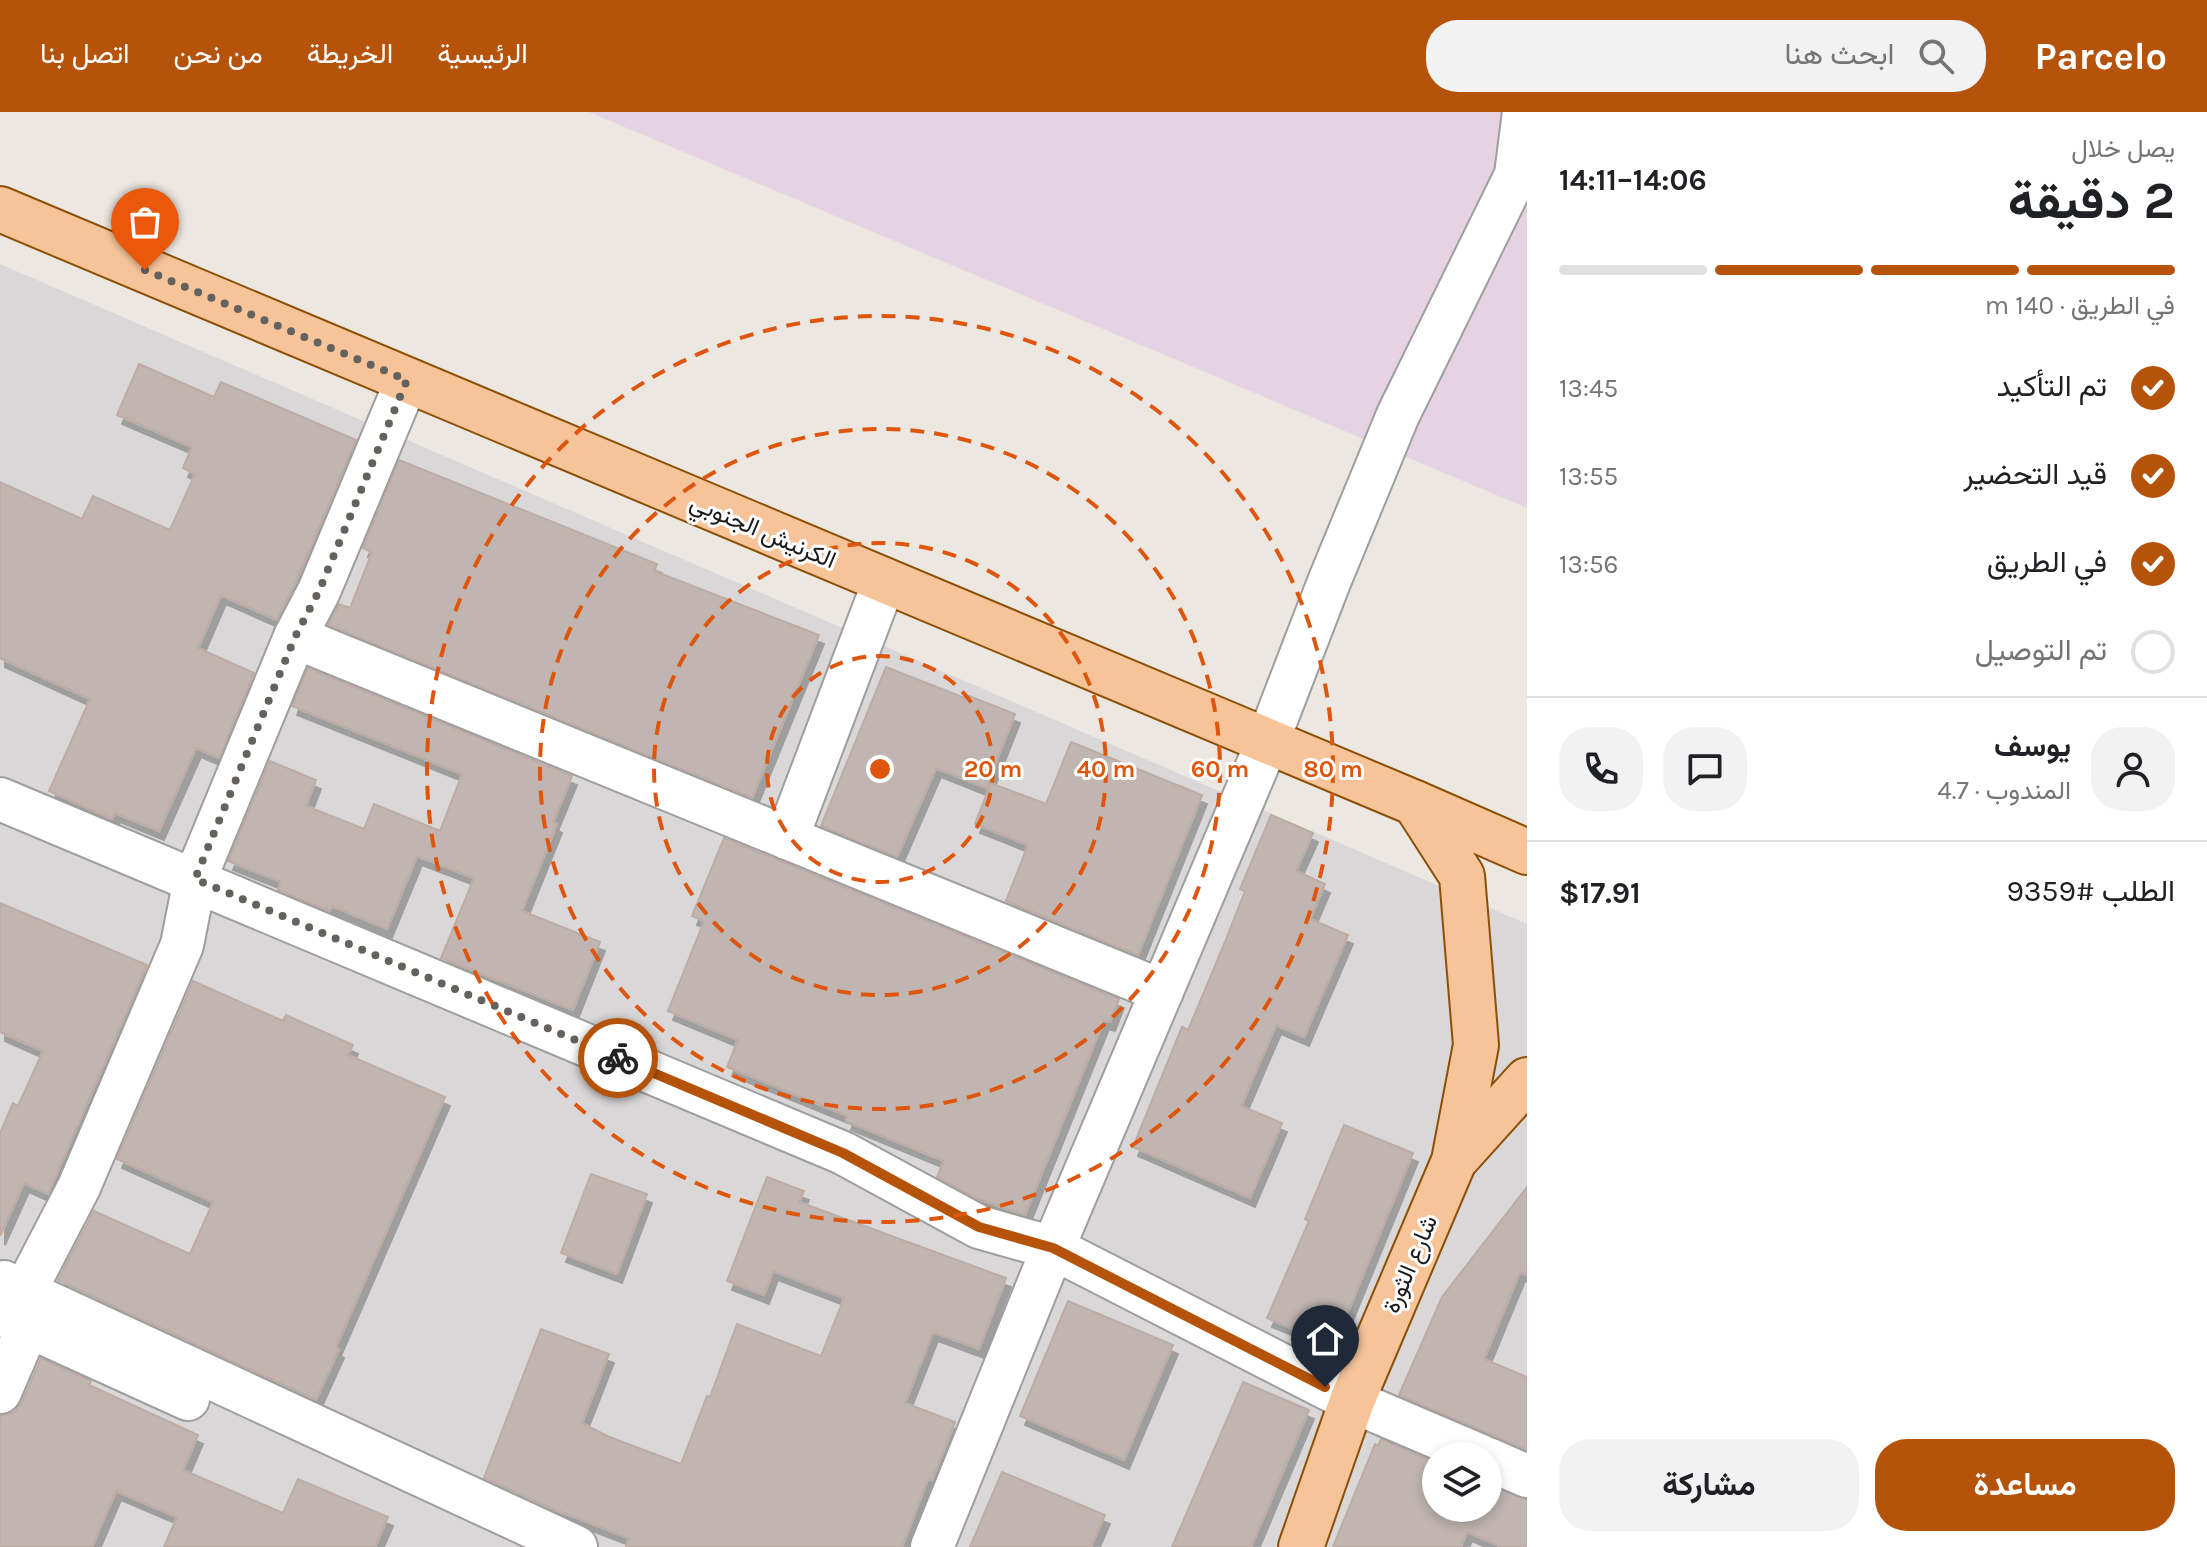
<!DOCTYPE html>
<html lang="ar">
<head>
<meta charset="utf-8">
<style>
  body { margin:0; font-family:Karla,Vazirmatn,sans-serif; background:#f2f2f2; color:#202124; direction:rtl; height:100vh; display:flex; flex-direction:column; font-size:30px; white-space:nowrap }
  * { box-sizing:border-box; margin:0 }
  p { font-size:26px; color:#757577 }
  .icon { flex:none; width:44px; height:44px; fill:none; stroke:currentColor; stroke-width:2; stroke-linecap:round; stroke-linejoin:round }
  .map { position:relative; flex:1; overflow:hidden; direction:ltr }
  .drawer { display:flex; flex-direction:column; background:#fff; width:680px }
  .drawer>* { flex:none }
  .buttons { position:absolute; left:1422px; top:1330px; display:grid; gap:16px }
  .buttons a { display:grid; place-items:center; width:80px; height:80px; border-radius:50%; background:#fff; box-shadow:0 4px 12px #0003; font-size:40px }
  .pin { position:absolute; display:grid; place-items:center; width:68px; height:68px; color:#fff; margin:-82px -34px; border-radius:50% 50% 50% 0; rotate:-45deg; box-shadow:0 0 8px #0007 }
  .pin .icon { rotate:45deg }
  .courier { position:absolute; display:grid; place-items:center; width:80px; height:80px; margin:-40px; border:6px solid #b45309; border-radius:50%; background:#fff; color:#222; box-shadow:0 2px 10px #0007 }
  .headline em { font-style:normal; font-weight:700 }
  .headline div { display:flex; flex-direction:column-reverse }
  .headline { display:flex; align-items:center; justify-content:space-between; height:136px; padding:0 32px }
  h1 { font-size:52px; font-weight:700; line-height:60px }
  .bar { display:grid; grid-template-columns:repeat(4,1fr); gap:12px 8px; align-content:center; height:96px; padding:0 32px }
  .bar i { height:10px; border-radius:6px; background:#e0e0e0 }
  .bar .current { background:#b45309 }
  .bar p { grid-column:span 4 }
  .line { display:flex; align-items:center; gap:20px; padding:0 32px; border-top:2px solid #e0e0e0 }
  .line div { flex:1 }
  .round { display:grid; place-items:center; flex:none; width:84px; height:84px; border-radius:32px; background:#f2f2f2 }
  ol { padding:0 32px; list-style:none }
  li { display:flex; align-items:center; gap:24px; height:88px }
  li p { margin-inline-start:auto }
  li .icon { padding:8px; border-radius:50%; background:#b45309; color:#fff; stroke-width:4 }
  li:last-child { color:#757577 }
  li i { width:44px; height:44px; border:4px solid #e0e0e0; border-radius:50% }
  .button { display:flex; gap:16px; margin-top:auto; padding:16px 32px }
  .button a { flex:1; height:92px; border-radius:32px; background:#b45309; color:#fff; font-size:32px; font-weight:700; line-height:92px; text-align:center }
  .button a+a { background:#f2f2f2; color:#202124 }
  header { display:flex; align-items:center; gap:48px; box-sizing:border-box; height:112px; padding:0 40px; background:#b45309; color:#fff }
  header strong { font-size:38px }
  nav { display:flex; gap:44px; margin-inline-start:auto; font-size:28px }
  .search { width:560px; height:72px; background:#f2f2f2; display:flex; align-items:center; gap:20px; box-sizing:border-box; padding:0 28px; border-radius:32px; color:#757577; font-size:30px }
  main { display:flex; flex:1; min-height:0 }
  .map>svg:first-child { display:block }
</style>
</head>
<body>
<header>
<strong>Parcelo</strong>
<div class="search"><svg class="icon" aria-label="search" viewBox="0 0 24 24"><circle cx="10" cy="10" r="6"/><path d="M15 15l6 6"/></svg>ابحث هنا</div>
<nav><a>الرئيسية</a><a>الخريطة</a><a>من نحن</a><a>اتصل بنا</a></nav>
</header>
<main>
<section class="drawer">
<div class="headline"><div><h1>2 دقيقة</h1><p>يصل خلال</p></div><em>14:06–14:11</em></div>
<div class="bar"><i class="current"></i><i class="current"></i><i class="current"></i><i></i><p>في الطريق · 140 m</p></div>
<ol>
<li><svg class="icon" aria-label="check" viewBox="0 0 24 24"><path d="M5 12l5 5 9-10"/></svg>تم التأكيد<p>13:45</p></li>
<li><svg class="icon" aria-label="check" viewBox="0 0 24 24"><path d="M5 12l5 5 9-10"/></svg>قيد التحضير<p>13:55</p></li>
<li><svg class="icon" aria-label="check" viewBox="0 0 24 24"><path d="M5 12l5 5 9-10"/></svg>في الطريق<p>13:56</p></li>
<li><i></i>تم التوصيل</li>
</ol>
<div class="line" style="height:144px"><a class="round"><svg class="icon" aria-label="person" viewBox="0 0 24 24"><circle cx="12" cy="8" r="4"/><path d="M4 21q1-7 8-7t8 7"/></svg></a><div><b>يوسف</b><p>المندوب · 4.7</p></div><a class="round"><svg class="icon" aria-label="chat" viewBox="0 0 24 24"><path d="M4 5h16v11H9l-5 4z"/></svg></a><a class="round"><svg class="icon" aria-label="phone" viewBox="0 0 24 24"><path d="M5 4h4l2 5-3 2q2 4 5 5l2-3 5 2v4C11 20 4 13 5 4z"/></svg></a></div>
<div class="line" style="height:104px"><div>الطلب #9359</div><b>$17.91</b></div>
<div class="button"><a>مساعدة</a><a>مشاركة</a></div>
</section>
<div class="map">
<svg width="1527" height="1435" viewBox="0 0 1527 1435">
  <defs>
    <filter id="shadow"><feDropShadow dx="5" dy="9" stdDeviation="0" flood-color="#0004"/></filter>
  </defs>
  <rect width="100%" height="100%" fill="#ece7e0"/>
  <path fill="#d9d7d7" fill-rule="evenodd" d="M0,152L1527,812V1435H0ZM1436,1344H1488V1396H1436Z"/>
  <polygon fill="#e5d2e3" points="589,0 1527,0 1527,396"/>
  <g fill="#c0b5b0" stroke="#bdaca3" stroke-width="2" filter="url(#shadow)">
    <polygon points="139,252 214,285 221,270 356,328 295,472 277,508 221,483 198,536 254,561 219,646 196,636 159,719 115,701 112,707 49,679 90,587 0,546 0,370 82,407 93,384 170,418 195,362 183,356 192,335 117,303"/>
    <polygon points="399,348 657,452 654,459 819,523 752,686 328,513 339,492 350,496 372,440 363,436"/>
    <polygon points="886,555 967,587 969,584 1015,602 986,676 936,656 897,745 821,714"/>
    <polygon points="308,556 572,664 553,710 557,712 522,799 600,830 573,898 441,846 474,766 417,744 387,817 332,794 330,799 278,778 281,770 228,749 270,649 316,668 306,694 364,717 374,692 440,719 462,662 292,594"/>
    <polygon points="1071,630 1202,683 1138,843 1006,789 1028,733 975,712 991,671 1046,692"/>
    <polygon points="1271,703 1313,721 1296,759 1325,772 1310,807 1348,823 1304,925 1276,913 1241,994 1282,1011 1250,1086 1133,1035 1182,915 1188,918 1225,830 1245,779 1240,777"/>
    <polygon points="724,726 1119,887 1110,910 1104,908 1025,1103 976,1086 937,1065 944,1049 846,1009 848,1004 727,955 738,928 668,899 704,809 692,804"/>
    <polygon points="0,791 147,853 48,1082 24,1071 0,1124 0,1021 13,991 18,994 43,939 0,920"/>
    <polygon points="193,869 283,909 286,903 353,933 348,943 445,985 336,1235 339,1237 316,1288 58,1168 94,1099 190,1142 213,1090 117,1047"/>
    <polygon points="1344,1013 1413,1041 1334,1234 1267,1206 1309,1109 1305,1107"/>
    <polygon points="591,1062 647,1082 617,1162 561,1141"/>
    <polygon points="767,1065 804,1079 799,1090 1006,1166 979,1237 933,1220 905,1291 955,1310 932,1368 928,1367 902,1435 626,1435 629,1426 553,1397 484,1366 541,1217 609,1242 582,1311 607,1324 681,1352 707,1284 710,1285 737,1212 821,1244 844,1186 773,1159 764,1183 727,1169"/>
    <polygon points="1527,1075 1527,1163 1520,1160 1484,1247 1527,1265 1527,1338 1399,1283 1442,1185"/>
    <polygon points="1068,1189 1173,1233 1124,1348 1020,1304"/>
    <polygon points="41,1246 91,1269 89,1273 198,1323 183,1358 283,1401 298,1367 388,1405 375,1435 164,1435 177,1405 116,1379 92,1435 0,1435 0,1304 14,1300 22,1290"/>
    <polygon points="1243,1270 1309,1298 1251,1435 1172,1435"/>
    <polygon points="1381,1327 1436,1351 1436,1396 1488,1396 1488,1373 1527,1388 1527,1435 1502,1435 1467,1420 1461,1435 1333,1435 1375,1332 1378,1334"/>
    <polygon points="1002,1360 1105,1403 1091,1435 970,1435"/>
  </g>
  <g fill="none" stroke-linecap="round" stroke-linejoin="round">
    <defs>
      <g id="minor">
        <polyline points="295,525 319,479 407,268"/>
        <polyline points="0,687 843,1041 979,1115 1053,1136 1352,1289 1481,1344"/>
        <polyline points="787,726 884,470"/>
        <polyline points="4,1170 576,1435"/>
        <polyline points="1,1202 188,1287"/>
        <polyline points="0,1280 21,1231 25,1212 25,1179 79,1075 182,833 195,767 295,525 1162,879"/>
        <polyline points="1488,1347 1527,1364"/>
        <polyline points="932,1435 1053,1136 1267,631 1329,470 1398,303 1516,63 1524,0"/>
      </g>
      <g id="major">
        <polyline points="0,97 1415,691 1527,740"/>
        <polyline points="1454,1049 1527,968"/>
        <polyline points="1301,1435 1352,1289 1454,1049 1476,933 1462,764 1415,691"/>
      </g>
    </defs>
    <use href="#minor" stroke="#9e9e9e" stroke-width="46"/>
    <use href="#major" stroke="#8b5006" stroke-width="48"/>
    <use href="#minor" stroke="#fff" stroke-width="42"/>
    <use href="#major" stroke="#f7c49a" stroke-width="44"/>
  </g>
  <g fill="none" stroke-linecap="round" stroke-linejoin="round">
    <polyline stroke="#64625f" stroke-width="8" stroke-dasharray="0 14.4" points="145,158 407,268 319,479 295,525 195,767 618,946"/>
    <polyline stroke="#b45309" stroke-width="10" points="618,946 843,1041 979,1115 1053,1136 1325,1275"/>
  </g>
  <g fill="none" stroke="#de560d" stroke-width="4" stroke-dasharray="14 10">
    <circle cx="880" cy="657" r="113"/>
    <circle cx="880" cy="657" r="226"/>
    <circle cx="880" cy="657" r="340"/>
    <circle cx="880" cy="657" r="453"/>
  </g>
  <g text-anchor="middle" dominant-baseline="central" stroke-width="6" stroke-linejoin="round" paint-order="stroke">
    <g font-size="24" fill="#1a1a1a" stroke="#fff">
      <text transform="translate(763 419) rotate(23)">الكرنيش الجنوبي</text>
      <text transform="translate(1410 1152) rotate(-67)">شارع الثورة</text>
    </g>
  </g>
  <circle cx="880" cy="657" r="12" fill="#de560d" stroke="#fff" stroke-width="4"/>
  <g font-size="24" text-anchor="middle" font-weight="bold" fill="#de560d" stroke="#fff" stroke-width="6" stroke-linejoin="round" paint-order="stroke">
    <text x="993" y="665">20 m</text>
    <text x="1106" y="665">40 m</text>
    <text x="1220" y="665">60 m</text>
    <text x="1333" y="665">80 m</text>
  </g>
</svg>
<div class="buttons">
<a><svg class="icon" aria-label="layers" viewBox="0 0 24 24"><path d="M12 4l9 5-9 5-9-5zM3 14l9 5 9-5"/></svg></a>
</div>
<div class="pin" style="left:145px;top:158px;background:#ea580c"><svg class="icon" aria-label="bag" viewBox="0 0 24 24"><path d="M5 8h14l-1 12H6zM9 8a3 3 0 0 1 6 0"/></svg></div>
<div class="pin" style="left:1325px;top:1275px;background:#1f2937"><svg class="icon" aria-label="home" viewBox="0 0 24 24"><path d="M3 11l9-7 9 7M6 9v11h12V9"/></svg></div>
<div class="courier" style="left:618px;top:946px"><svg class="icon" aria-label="bike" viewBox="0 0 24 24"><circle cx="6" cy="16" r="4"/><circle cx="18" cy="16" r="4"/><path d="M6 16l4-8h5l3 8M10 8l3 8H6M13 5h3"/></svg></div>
</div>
</main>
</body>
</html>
